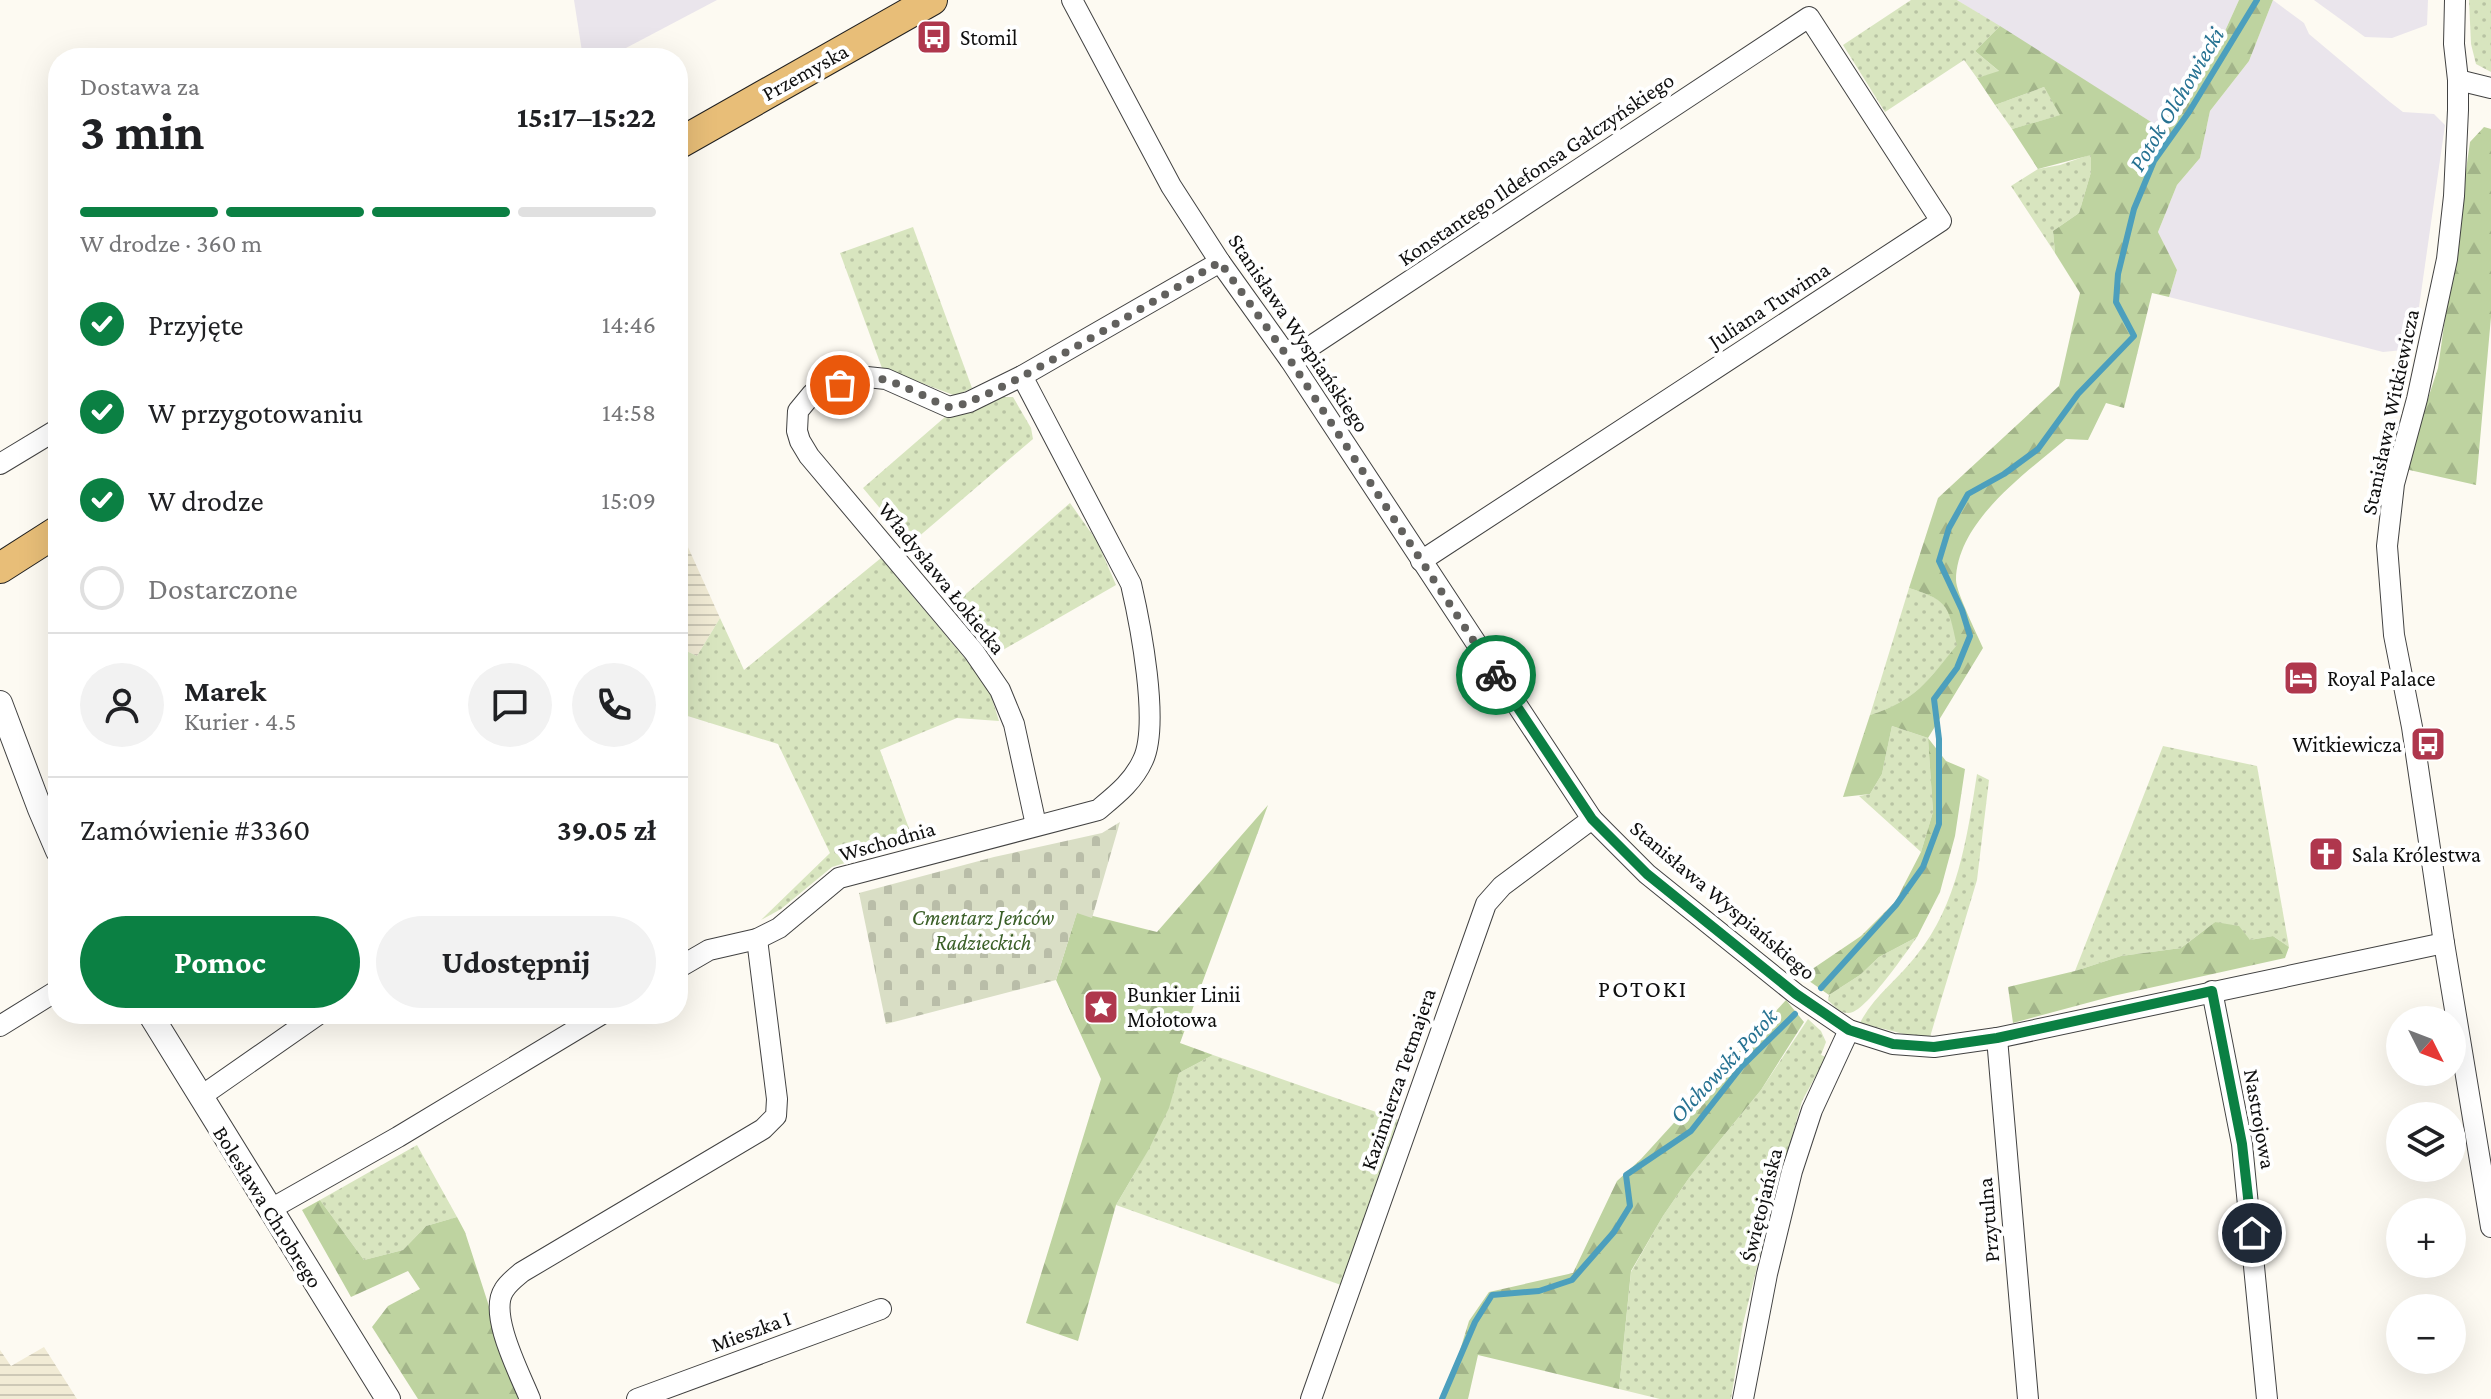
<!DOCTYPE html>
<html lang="pl">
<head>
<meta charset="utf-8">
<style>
  body { margin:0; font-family:"Crimson Pro",serif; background:#f2f2f2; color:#202124; height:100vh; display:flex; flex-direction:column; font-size:30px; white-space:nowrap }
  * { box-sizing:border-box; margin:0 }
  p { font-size:26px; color:#757577 }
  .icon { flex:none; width:44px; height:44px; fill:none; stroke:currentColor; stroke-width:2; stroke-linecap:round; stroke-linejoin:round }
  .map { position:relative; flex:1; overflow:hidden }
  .drawer { position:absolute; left:48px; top:48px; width:640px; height:976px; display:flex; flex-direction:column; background:#fff; border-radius:32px; box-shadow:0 8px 32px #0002 }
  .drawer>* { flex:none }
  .needle { width:52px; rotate:132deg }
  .tools { position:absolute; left:2386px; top:1006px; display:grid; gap:16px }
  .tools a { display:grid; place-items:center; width:80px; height:80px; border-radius:50%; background:#fff; box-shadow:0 8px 32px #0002; font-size:40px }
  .pin { position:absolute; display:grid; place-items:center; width:68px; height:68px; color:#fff; margin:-34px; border:4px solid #fff; border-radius:50%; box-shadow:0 2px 8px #0007 }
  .courier { position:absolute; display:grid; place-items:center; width:80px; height:80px; margin:-40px; border:6px solid #0b8043; border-radius:50%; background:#fff; color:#222; box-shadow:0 2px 10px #0007 }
  .overview em { font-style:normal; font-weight:700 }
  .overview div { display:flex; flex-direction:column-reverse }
  .overview { display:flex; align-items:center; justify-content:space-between; height:136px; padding:0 32px }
  h1 { font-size:52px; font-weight:700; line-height:60px }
  .bar { display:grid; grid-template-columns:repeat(4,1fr); gap:12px 8px; align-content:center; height:96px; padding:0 32px }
  .bar i { height:10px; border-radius:6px; background:#e0e0e0 }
  .bar .on { background:#0b8043 }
  .bar p { grid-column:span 4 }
  .line { display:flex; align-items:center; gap:20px; padding:0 32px; border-top:2px solid #e0e0e0 }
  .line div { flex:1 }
  .round { display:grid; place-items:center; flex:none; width:84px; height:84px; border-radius:42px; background:#f2f2f2 }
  ol { padding:0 32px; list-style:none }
  li { display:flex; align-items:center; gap:24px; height:88px }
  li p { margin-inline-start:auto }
  li .icon { padding:8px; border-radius:50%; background:#0b8043; color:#fff; stroke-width:4 }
  li:last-child { color:#757577 }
  li i { width:44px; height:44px; border:4px solid #e0e0e0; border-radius:50% }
  .action { display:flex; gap:16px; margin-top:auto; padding:16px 32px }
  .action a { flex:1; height:92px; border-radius:48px; background:#0b8043; color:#fff; font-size:32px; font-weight:700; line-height:92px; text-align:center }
  .action a+a { background:#f2f2f2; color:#202124 }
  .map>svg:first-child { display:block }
</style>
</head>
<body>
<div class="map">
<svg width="2491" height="1399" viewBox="0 0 2491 1399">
  <defs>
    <pattern id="farmland-rules" width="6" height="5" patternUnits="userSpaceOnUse" patternTransform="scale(2)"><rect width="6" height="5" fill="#f1ebd5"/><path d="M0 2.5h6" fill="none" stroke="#cdc8b6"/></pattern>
    <pattern id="grass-dots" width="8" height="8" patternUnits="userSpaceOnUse" patternTransform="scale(2)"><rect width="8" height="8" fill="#d8e5bf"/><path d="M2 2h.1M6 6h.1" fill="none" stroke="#b8c3a3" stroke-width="1.8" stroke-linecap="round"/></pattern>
    <pattern id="forest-firs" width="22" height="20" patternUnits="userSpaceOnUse" patternTransform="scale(2)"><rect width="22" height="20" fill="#bed3a0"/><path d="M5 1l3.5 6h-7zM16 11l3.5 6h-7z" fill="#a2b489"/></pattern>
    <pattern id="cemetery-stones" width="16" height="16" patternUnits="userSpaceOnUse" patternTransform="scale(2)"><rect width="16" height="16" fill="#d9dec5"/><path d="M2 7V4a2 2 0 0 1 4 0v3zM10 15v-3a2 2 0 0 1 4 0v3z" fill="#b9bda8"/></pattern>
  </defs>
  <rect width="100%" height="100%" fill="#fdfaf2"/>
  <g fill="#eae5ec">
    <polygon points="574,0 717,0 607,58 583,58"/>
    <polygon points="1957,0 2239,0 2216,51 2159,127"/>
    <polygon points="2273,0 2304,23 2309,34 2390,102 2403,112 2434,114 2445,125 2413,349 2383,352 2169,297 2177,270 2158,232 2177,185 2200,158 2210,111 2249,61"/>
    <polygon points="2314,0 2428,0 2427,25 2392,38 2365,37"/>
  </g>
  <g fill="url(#farmland-rules)">
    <polygon points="678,525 720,618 697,656 678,647"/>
    <polygon points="44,1347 77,1399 0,1399 0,1350 11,1366"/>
  </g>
  <g fill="url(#grass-dots)">
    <polygon points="1911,0 1957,0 2000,26 1975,51 2000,72 1977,78 1964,60 1885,112 1843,45"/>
    <polygon points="2469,0 2491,0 2491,72 2476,64 2471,44"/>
    <polygon points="2044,87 2061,115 2012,129 1995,105"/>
    <polygon points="2092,154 2091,172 2079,213 2053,231 2055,253 2011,186 2038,169 2060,165"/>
    <polygon points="913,227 972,388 956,396 882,368 840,253"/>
    <polygon points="1000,397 1013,397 1031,428 1033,439 910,544 863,488 945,417 967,413"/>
    <polygon points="1070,503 1097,541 1116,585 1001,651 959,600"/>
    <polygon points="881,558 988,686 999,721 957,718 880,750 914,842 832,867 781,909 761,920 830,853 778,744 678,713 678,647 697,656 720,618 744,670"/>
    <path d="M1909,588C1950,601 1948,605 1958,645C1926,681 1918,700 1870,715Z"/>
    <polygon points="1892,726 1928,738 1933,812 1921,852 1859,796 1870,794 1882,774"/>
    <polygon points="2163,746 2257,766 2289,947 2273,936 2250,940 2215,922 2181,948 2121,956 2075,971"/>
    <path d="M1977,774L1989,780L1977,880L1930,1037L1908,1035L1860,1023C1872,998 1899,978 1916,956C1958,904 1967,838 1977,774Z"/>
    <path d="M1917,937C1907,951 1865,1013 1849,1013C1841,1014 1833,1005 1828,1000L1829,995L1860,975L1879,957Z"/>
    <polygon points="1808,1019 1821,1031 1826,1042 1821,1055 1826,1057 1802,1101 1769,1218 1743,1324 1731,1399 1660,1399 1619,1389 1631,1272 1663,1216 1689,1178 1761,1090"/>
    <path d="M1213,1055L1399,1120L1341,1285L1116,1205C1142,1162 1165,1122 1179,1073Z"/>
    <polygon points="417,1145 457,1217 426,1226 403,1250 364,1260 320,1200"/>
  </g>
  <g fill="url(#forest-firs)">
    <path d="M2239,0H2273L2249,61L2210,111L2200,158L2177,185L2158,232L2177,270L2169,297L2152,293L2124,408L2106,403L2088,440L2066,439C2026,473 1957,521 1956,580C1956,592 1977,634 1983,648L1928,738L1946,761L1965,769L1955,836L1940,892L1917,937L1879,957L1860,975L1829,995L1802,976L1861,936L1896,901L1905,883L1921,852L1933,812L1928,738L1892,726L1882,774L1870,794L1843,797L1870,715C1917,700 1927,681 1957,645C1948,605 1949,601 1909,588L1938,498L2059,386L2080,293L2055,253L2053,231L2079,213L2091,172V155L2038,169L2012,129L2060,115L2044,87L1995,105L1977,78L1999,71L1975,51L2000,26L2159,127L2216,51Z"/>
    <polygon points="2484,127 2491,129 2491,317 2476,485 2405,469 2438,368 2470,142"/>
    <polygon points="1268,805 1180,1043 1213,1055 1179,1073 1169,1108 1149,1149 1116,1205 1078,1341 1026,1323 1101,1079 1056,980 1077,912 1157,932"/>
    <polygon points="2215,922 2239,926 2250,940 2273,936 2289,947 2285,958 2113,996 2013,1023 2008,987 2075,971 2121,956 2181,948"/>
    <polygon points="1786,1000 1804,1022 1761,1090 1689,1178 1663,1216 1631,1271 1619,1389 1478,1355 1468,1399 1445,1399 1469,1321 1489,1292 1573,1273 1617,1181 1641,1159"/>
    <polygon points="320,1200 364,1260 403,1250 426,1226 457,1217 465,1232 519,1399 418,1399 372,1327 388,1306 420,1289 408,1271 351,1297 302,1210"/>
  </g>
  <polygon fill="url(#cemetery-stones)" points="1120,822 1092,918 1077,913 1056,980 886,1024 859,893 994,857 1102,833"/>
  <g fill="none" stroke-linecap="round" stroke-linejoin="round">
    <g stroke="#4c9fbd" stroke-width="6">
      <polyline points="1821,988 1896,905 1923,867 1939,824 1939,739 1934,699 1957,668 1970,636 1962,610 1939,561 1949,528 1968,494 2004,474 2038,449 2078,394 2134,336 2116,302 2118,274 2134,209 2154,161 2189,112 2257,0"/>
      <polyline points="1442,1399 1475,1322 1492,1295 1539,1291 1572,1280 1614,1232 1630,1206 1626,1175 1691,1131 1742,1066 1795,1014"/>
    </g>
    <defs>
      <g id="minor">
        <polyline points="1072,0 1171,186 1220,262 1290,360 1592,819 1647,874 1796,994 1849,1030 1893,1044 1934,1047 1997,1038 2444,943"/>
        <polyline points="2455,0 2454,44 2458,80 2458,110 2454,196 2447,259 2417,399 2394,484 2387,546 2394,635 2412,727 2444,943 2491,1227"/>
        <polyline points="2458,80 2491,88"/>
        <polyline points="1290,360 1809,17 1941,221 1421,561"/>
        <polyline points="0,464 58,429"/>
        <polyline points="1036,825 1014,724 1000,690 974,652 809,456 800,441 797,431 798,411 812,394 867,377 886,379 949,407 969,402 1022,376 1220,262"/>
        <path d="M678,968L709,950L757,939L779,928L839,878L1098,810C1116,795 1133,782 1143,760C1160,724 1140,623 1131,584L1022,376"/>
        <polyline points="2212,991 2242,1144 2267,1399"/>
        <polyline points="0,1026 58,990"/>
        <polyline points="1997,1038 2028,1399"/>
        <polyline points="200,1097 319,1014"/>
        <polyline points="269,1210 398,1137 602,1014"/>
        <path d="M530,1399C520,1374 488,1314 504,1290C508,1283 516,1277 522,1272L763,1129L776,1116L777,1099L757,939"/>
        <polyline points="637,1399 881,1309"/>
        <polyline points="1311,1399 1486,904 1502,886 1592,819"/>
        <polyline points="1743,1399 1767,1274 1792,1171 1812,1110 1849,1030"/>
      </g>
      <g id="tertiary">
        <polyline points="0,703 40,809 58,851"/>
        <polyline points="150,1014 388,1399"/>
      </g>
      <g id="primary">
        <polyline points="678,144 932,0"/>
        <polyline points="0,568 58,531"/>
      </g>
    </defs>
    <use href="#minor" stroke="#424242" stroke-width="22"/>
    <use href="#tertiary" stroke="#424242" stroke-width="26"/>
    <use href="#primary" stroke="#202020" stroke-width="32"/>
    <use href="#minor" stroke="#fff" stroke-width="20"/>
    <use href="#tertiary" stroke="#fff" stroke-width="24"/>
    <use href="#primary" stroke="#e8be78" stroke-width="30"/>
  </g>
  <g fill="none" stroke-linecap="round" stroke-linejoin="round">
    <path stroke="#62615e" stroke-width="8" stroke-dasharray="0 14.4" d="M840,385C883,372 887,380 927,397C933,400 942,406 949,407C978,410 1181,284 1220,262L1290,360L1496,675"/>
    <polyline stroke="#0b8043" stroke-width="10" points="1496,675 1592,819 1647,874 1796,994 1849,1030 1893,1044 1934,1047 1997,1038 2212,991 2242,1144 2252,1233"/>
  </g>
  <defs>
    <symbol id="bus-square" viewBox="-11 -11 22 22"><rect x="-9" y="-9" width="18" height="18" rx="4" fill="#af374d" stroke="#fff"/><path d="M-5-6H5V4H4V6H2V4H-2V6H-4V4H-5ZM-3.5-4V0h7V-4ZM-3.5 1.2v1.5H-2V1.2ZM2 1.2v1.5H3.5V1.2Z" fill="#fff"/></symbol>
    <symbol id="hotel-square" viewBox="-11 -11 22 22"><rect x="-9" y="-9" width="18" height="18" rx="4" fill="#af374d" stroke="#fff"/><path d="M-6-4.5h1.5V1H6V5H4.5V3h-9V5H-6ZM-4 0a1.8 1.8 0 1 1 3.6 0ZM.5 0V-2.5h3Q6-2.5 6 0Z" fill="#fff"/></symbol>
    <symbol id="church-square" viewBox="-11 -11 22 22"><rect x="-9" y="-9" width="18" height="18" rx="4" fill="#af374d" stroke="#fff"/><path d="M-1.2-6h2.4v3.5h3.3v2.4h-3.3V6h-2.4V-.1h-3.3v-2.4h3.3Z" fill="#fff"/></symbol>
    <symbol id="sight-square" viewBox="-11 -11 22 22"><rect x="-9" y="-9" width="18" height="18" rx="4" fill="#af374d" stroke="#fff"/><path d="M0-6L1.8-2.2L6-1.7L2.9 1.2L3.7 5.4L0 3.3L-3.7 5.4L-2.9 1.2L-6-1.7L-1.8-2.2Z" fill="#fff"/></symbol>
  </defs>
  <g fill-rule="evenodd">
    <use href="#bus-square" x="914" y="17" width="40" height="40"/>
    <use href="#hotel-square" x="2281" y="658" width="40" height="40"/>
    <use href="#bus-square" x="2408" y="724" width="40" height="40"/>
    <use href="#church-square" x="2306" y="834" width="40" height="40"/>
    <use href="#sight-square" x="1081" y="987" width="40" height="40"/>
  </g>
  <g text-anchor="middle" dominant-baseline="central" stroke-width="8" stroke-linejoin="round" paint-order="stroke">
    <g font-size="22" fill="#0f0f0f" stroke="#fff" text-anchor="start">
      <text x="960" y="37">Stomil</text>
      <text x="2327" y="678">Royal Palace</text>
      <text x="2402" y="744" text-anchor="end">Witkiewicza</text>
      <text x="2352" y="854">Sala Królestwa</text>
      <text x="1127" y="994">Bunkier Linii<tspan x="1127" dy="25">Mołotowa</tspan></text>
    </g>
    <g font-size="22" fill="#0f0f0f" stroke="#fff">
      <text transform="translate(805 72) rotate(-29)">Przemyska</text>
      <text transform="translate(1536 169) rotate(-34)">Konstantego Ildefonsa Gałczyńskiego</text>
      <text transform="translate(1769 305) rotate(-33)">Juliana Tuwima</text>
      <text transform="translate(1299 333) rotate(56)">Stanisława Wyspiańskiego</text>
      <text transform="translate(2390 412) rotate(-78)">Stanisława Witkiewicza</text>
      <text transform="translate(942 578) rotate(51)">Władysława Łokietka</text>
      <text transform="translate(887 841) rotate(-16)">Wschodnia</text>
      <text transform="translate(1723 900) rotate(40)">Stanisława Wyspiańskiego</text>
      <text transform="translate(1398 1079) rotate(-71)">Kazimierza Tetmajera</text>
      <text transform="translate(2260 1119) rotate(80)">Nastrojowa</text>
      <text transform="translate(1761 1205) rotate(-76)">Świętojańska</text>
      <text transform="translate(268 1207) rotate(58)">Bolesława Chrobrego</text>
      <text transform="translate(1988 1220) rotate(-95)">Przytulna</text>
      <text transform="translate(751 1331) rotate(-20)">Mieszka I</text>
    </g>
    <g font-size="22" font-style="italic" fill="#3a5f27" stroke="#fff">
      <text x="983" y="917">Cmentarz Jeńców<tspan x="983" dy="25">Radzieckich</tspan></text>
    </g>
    <g font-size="24" font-style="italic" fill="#267292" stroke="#fff">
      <text transform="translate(2176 99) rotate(-59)">Potok Olchowiecki</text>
      <text transform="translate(1723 1065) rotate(-47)">Olchowski Potok</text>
    </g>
    <g font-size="24" letter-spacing="2" fill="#0f0f0f" stroke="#fff">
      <text x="1643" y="988">POTOKI</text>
    </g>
  </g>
</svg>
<div class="tools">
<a><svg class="needle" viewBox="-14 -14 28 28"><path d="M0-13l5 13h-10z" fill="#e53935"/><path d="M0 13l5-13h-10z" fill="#757577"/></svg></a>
<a><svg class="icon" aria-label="layers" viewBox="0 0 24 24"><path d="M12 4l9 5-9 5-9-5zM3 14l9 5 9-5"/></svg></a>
<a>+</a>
<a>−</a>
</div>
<div class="pin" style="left:840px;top:385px;background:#ea580c"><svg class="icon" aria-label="bag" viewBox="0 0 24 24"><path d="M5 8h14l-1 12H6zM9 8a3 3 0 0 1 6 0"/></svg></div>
<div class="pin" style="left:2252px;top:1233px;background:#1f2937"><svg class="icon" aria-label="home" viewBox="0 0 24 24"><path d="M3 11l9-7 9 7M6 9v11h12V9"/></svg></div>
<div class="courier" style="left:1496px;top:675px"><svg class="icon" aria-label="bike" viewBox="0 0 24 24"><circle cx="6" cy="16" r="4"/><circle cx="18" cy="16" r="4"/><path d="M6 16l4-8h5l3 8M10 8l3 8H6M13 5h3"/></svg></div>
<section class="drawer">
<div class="overview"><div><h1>3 min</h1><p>Dostawa za</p></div><em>15:17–15:22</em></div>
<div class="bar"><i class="on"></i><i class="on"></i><i class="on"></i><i></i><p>W drodze · 360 m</p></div>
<ol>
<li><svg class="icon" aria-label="check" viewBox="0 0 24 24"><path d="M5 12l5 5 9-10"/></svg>Przyjęte<p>14:46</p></li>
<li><svg class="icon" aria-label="check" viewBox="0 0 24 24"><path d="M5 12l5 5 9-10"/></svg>W przygotowaniu<p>14:58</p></li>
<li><svg class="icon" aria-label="check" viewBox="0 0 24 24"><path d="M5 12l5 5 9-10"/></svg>W drodze<p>15:09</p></li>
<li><i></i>Dostarczone</li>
</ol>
<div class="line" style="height:144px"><a class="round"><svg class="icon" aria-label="person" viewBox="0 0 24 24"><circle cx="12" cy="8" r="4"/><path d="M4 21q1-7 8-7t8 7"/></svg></a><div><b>Marek</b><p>Kurier · 4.5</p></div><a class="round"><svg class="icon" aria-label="chat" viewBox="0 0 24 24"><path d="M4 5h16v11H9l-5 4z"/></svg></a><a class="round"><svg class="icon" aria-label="phone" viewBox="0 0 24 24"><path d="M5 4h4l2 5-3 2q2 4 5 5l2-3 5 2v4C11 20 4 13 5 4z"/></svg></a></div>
<div class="line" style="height:104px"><div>Zamówienie #3360</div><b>39.05 zł</b></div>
<div class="action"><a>Pomoc</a><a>Udostępnij</a></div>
</section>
</div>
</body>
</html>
